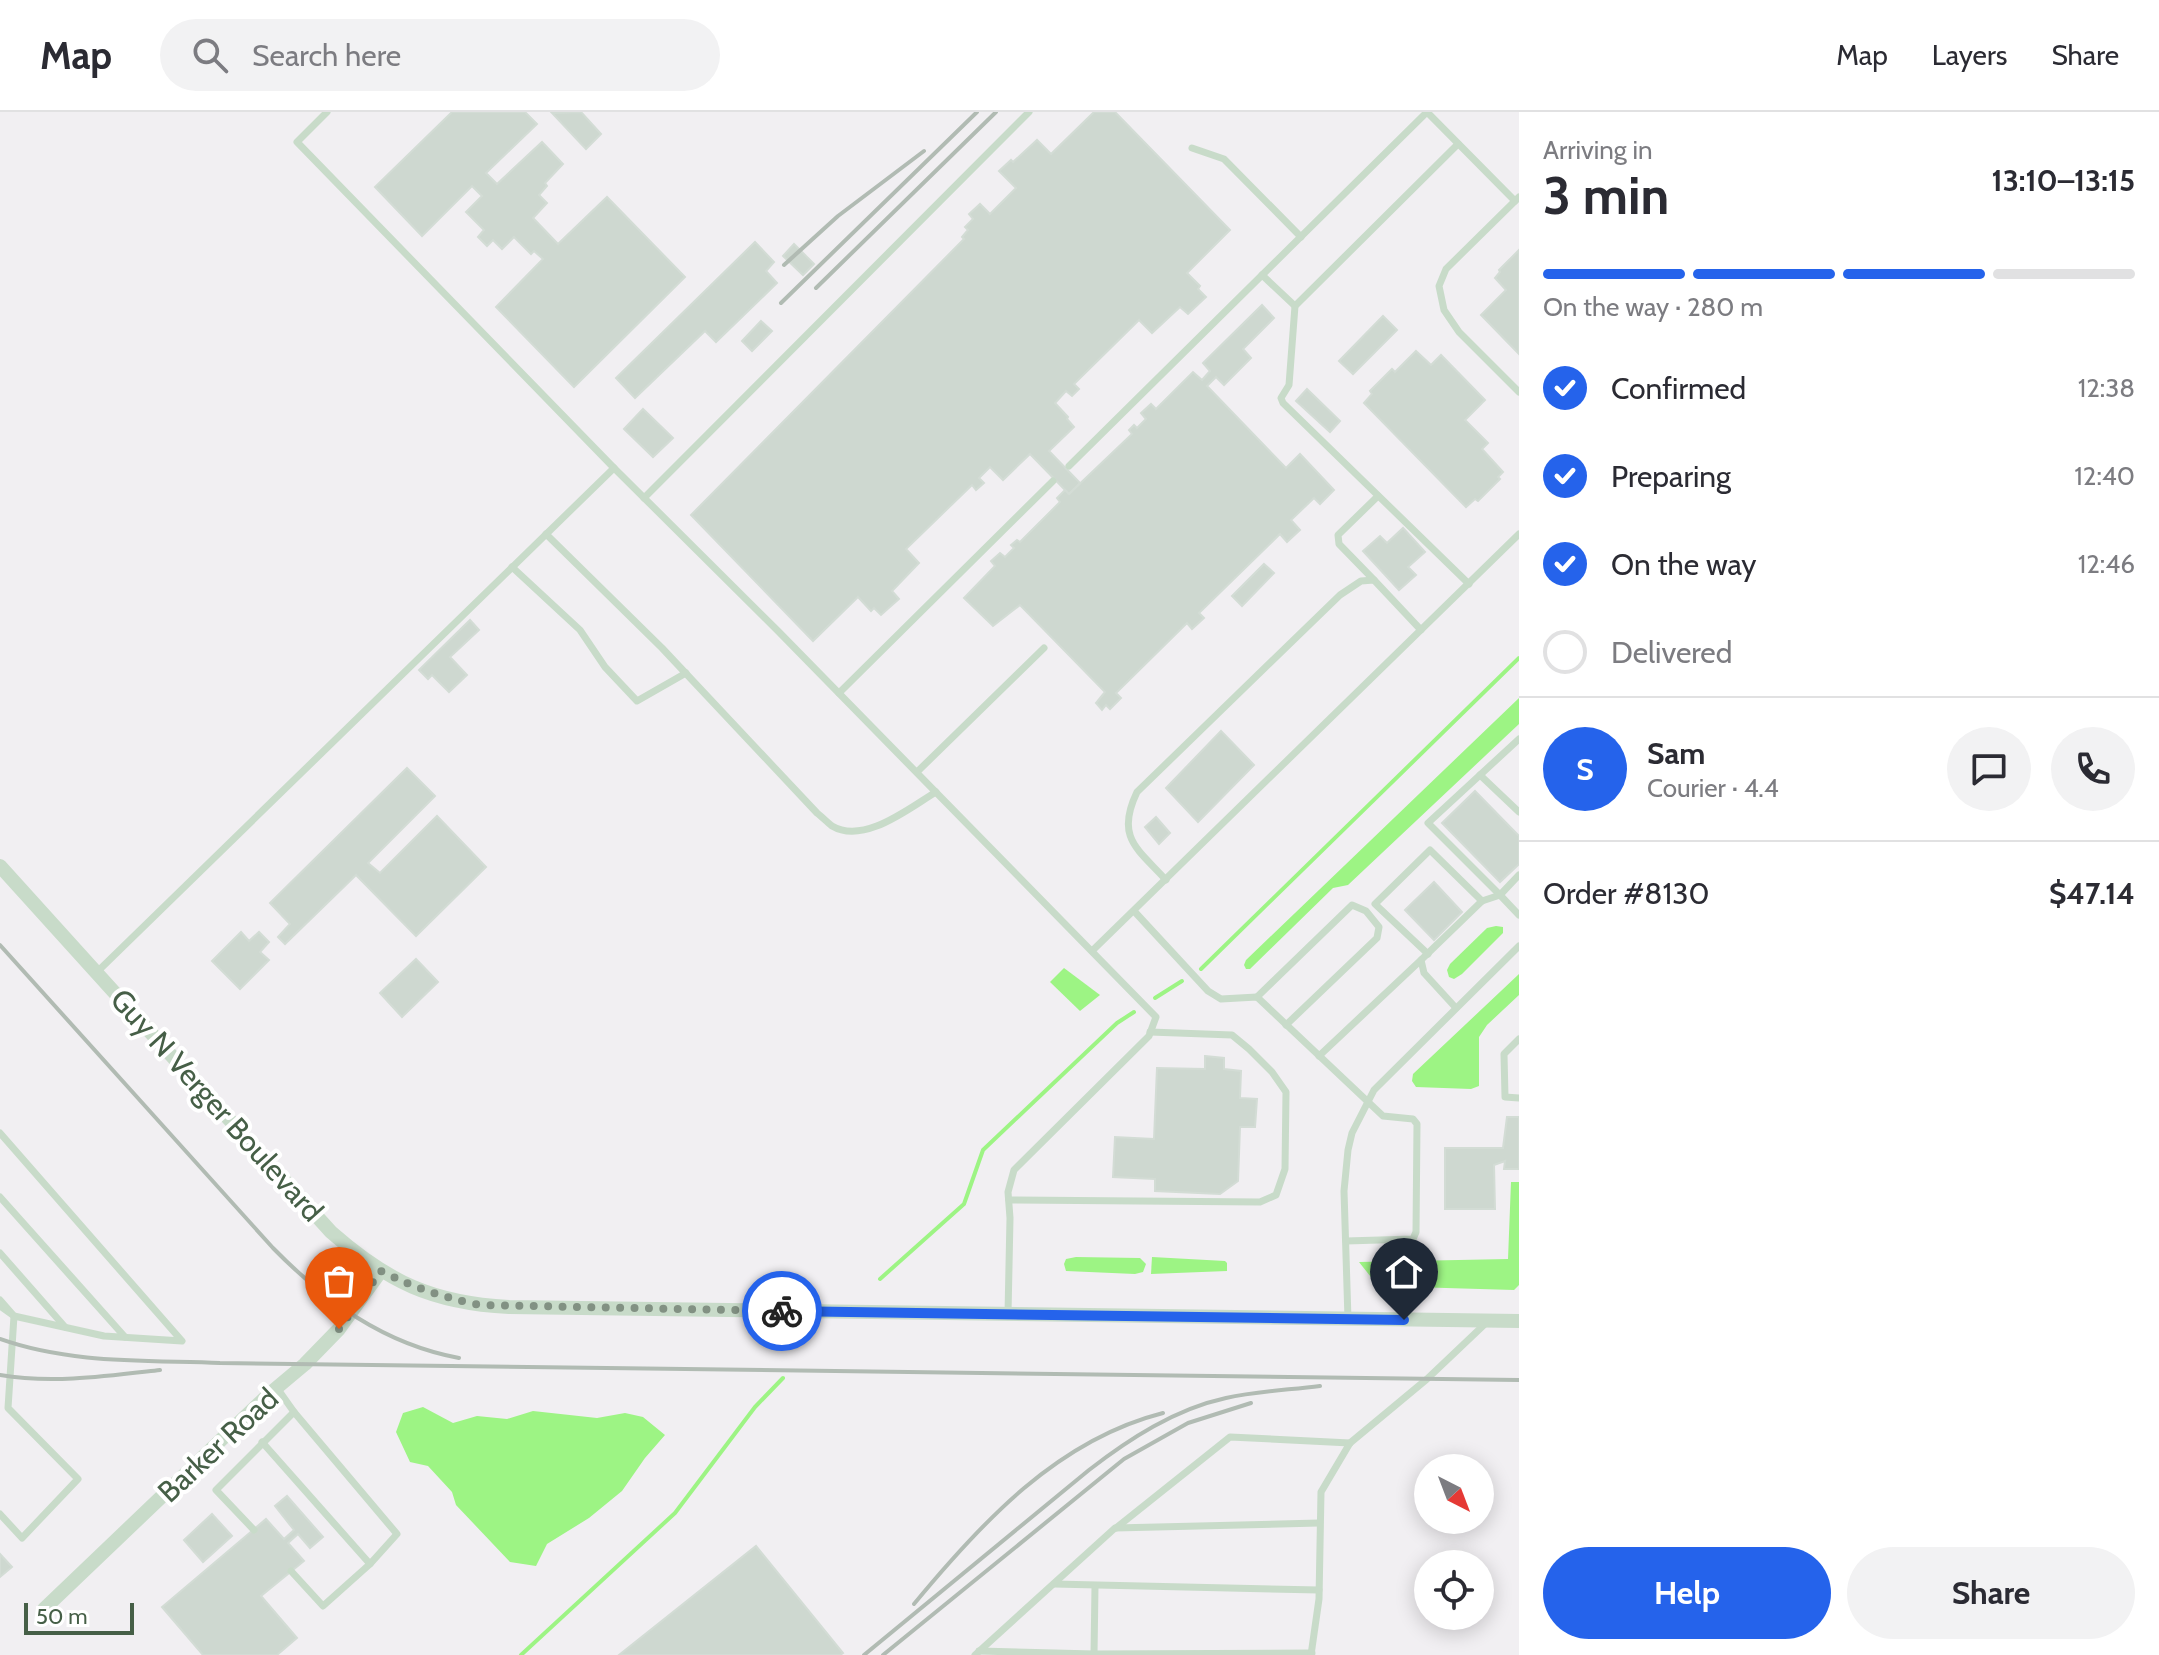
<!DOCTYPE html>
<html lang="en">
<head>
<meta charset="utf-8">
<style>
  body { margin:0; font-family:Cabin,sans-serif; background:#f2f2f3; color:#2b2b33; height:100vh; display:flex; flex-direction:column; font-size:30px; white-space:nowrap }
  * { box-sizing:border-box; margin:0 }
  p { font-size:26px; color:#7c7c81 }
  .icon { flex:none; width:44px; height:44px; fill:none; stroke:currentColor; stroke-width:2; stroke-linecap:round; stroke-linejoin:round }
  .map { position:relative; flex:1; overflow:hidden }
  .panel { display:flex; flex-direction:column; background:#fff; width:640px }
  .panel>* { flex:none }
  .needle { width:52px; rotate:138deg }
  .controls { position:absolute; left:1414px; top:1342px; display:grid; gap:16px }
  .controls a { display:grid; place-items:center; width:80px; height:80px; border-radius:50%; background:#fff; box-shadow:0 4px 20px #0003; font-size:40px }
  .scale { position:absolute; left:24px; bottom:20px; width:110px; box-sizing:border-box; padding-left:8px; border:4px solid #465f47; border-top:0; font-size:22px; line-height:28px; white-space:nowrap; color:#465f47; -webkit-text-stroke:6px #fff; paint-order:stroke }
  .pin { position:absolute; display:grid; place-items:center; width:68px; height:68px; color:#fff; margin:-82px -34px; border-radius:50% 50% 50% 0; rotate:-45deg; box-shadow:0 0 8px #0007 }
  .pin .icon { rotate:45deg }
  .courier { position:absolute; display:grid; place-items:center; width:80px; height:80px; margin:-40px; border:6px solid #2563eb; border-radius:50%; background:#fff; color:#222; box-shadow:0 2px 10px #0007 }
  .summary em { font-style:normal; font-weight:700 }
  .summary div { display:flex; flex-direction:column-reverse }
  .summary { display:flex; align-items:center; justify-content:space-between; height:136px; padding:0 24px }
  h1 { font-size:52px; font-weight:700; line-height:60px }
  .bar { display:grid; grid-template-columns:repeat(4,1fr); gap:12px 8px; align-content:center; height:96px; padding:0 24px }
  .bar i { height:10px; border-radius:6px; background:#e1e1e2 }
  .bar .current { background:#2563eb }
  .bar p { grid-column:span 4 }
  .line { display:flex; align-items:center; gap:20px; padding:0 24px; border-top:2px solid #e1e1e2 }
  .line div { flex:1 }
  .round { display:grid; place-items:center; flex:none; width:84px; height:84px; border-radius:42px; background:#f2f2f3 }
  ol { padding:0 24px; list-style:none }
  li { display:flex; align-items:center; gap:24px; height:88px }
  li p { margin-inline-start:auto }
  li .icon { padding:8px; border-radius:50%; background:#2563eb; color:#fff; stroke-width:4 }
  li:last-child { color:#7c7c81 }
  li i { width:44px; height:44px; border:4px solid #e1e1e2; border-radius:50% }
  .primary-button { display:flex; gap:16px; margin-top:auto; padding:16px 24px }
  .primary-button a { flex:1; height:92px; border-radius:48px; background:#2563eb; color:#fff; font-size:32px; font-weight:700; line-height:92px; text-align:center }
  .primary-button a+a { background:#f2f2f3; color:#2b2b33 }
  header { display:flex; align-items:center; gap:48px; box-sizing:border-box; height:112px; padding:0 40px; background:#fff; border-bottom:2px solid #e1e1e2 }
  header strong { font-size:38px }
  nav { display:flex; gap:44px; margin-inline-start:auto; font-size:28px }
  .search { width:560px; height:72px; background:#f2f2f3; display:flex; align-items:center; gap:20px; box-sizing:border-box; padding:0 28px; border-radius:44px; color:#7c7c81; font-size:30px }
  main { display:flex; flex:1; min-height:0 }
  .map>svg:first-child { display:block }
</style>
</head>
<body>
<header>
<strong>Map</strong>
<div class="search"><svg class="icon" aria-label="search" viewBox="0 0 24 24"><circle cx="10" cy="10" r="6"/><path d="M15 15l6 6"/></svg>Search here</div>
<nav><a>Map</a><a>Layers</a><a>Share</a></nav>
</header>
<main>
<div class="map">
<svg width="1519" height="1543" viewBox="0 0 1519 1543">
  <rect width="100%" height="100%" fill="#f1eff2"/>
  <g fill="#9df484">
    <polygon points="1519,586 1519,612 1348,773 1333,776 1250,857 1246,857 1244,853 1246,848"/>
    <polygon points="1496,814 1503,815 1503,821 1462,862 1454,867 1449,865 1447,858 1450,852 1487,816"/>
    <polygon points="1064,856 1100,883 1080,899 1050,870"/>
    <polygon points="1519,862 1519,883 1487,913 1479,925 1479,974 1471,977 1416,975 1412,969 1413,962"/>
    <polygon points="1511,1070 1519,1070 1519,1173 1514,1178 1378,1174 1359,1150 1508,1147"/>
    <polygon points="1076,1145 1140,1146 1146,1152 1143,1160 1135,1162 1066,1159 1064,1152 1066,1147"/>
    <polygon points="1152,1145 1225,1149 1227,1151 1227,1159 1151,1162"/>
    <polygon points="423,1295 453,1311 477,1304 507,1307 533,1299 597,1306 625,1301 643,1305 665,1323 645,1346 622,1379 589,1406 547,1432 536,1454 510,1450 456,1393 452,1380 428,1354 410,1350 396,1320 403,1301"/>
  </g>
  <g fill="none" stroke-linecap="round" stroke-linejoin="round">
    <g stroke="#9df484" stroke-width="4">
      <polyline points="1201,857 1519,546"/>
      <polyline points="1155,886 1182,869"/>
      <polyline points="880,1167 964,1092 983,1038 1117,911 1134,900"/>
      <polyline points="521,1543 675,1401 755,1295 783,1266"/>
    </g>
  </g>
  <g fill="#ced8d0" stroke="#d3dcd5" stroke-width="2">
    <polygon points="452,0 525,0 537,12 486,61 497,72 542,30 563,52 545,71 547,74 539,83 547,91 533,106 558,132 607,85 685,165 574,275 496,195 543,147 534,139 531,142 514,125 502,137 493,128 487,134 478,125 484,118 466,100 482,84 472,74 422,124 375,75"/>
    <polygon points="581,0 601,22 586,37 552,1"/>
    <polygon points="1094,0 1115,0 1230,118 1187,161 1200,174 1198,177 1206,185 1188,202 1180,195 1152,221 1139,208 1074,272 1079,277 1072,284 1066,279 1055,291 1068,305 1067,307 1074,315 1049,339 1080,371 1069,382 1030,342 1003,368 990,355 979,366 984,371 976,378 972,373 906,437 919,451 892,479 899,487 881,503 874,496 871,499 858,485 813,529 691,403 964,127 962,125 968,118 965,115 973,107 969,102 980,92 990,102 1016,76 999,59 1011,48 1013,50 1037,28 1051,42"/>
    <polygon points="755,130 774,150 766,159 777,171 716,230 705,219 635,286 616,266"/>
    <polygon points="794,132 814,152 803,163 783,144"/>
    <polygon points="1519,138 1519,242 1481,203 1506,178 1495,166 1500,160 1499,158"/>
    <polygon points="1262,193 1274,206 1243,237 1251,246 1224,273 1216,265 1207,274 1286,356 1300,342 1334,378 1320,392 1314,386 1291,408 1300,418 1287,430 1280,422 1199,501 1204,506 1192,517 1187,511 1116,581 1121,586 1110,597 1106,593 1102,598 1096,591 1105,580 1020,493 993,514 964,486 995,454 991,449 1000,441 1005,445 1014,436 1011,433 1017,428 1020,430 1060,390 1057,386 1065,378 1069,382 1132,322 1129,318 1134,313 1137,316 1146,307 1141,301 1151,292 1156,297 1193,260 1202,268 1210,259 1203,251"/>
    <polygon points="1383,204 1397,218 1353,262 1339,249"/>
    <polygon points="761,209 772,219 752,239 742,229"/>
    <polygon points="1416,239 1431,253 1441,243 1485,288 1465,308 1488,331 1482,337 1503,360 1498,365 1500,367 1478,389 1475,387 1466,395 1364,291 1372,282 1370,279 1392,257 1395,260"/>
    <polygon points="1307,277 1340,309 1330,320 1296,289"/>
    <polygon points="643,297 673,326 653,345 624,317"/>
    <polygon points="1403,416 1425,440 1408,455 1416,463 1399,478 1363,439 1380,424 1387,431"/>
    <polygon points="1264,452 1274,461 1242,494 1232,484"/>
    <polygon points="470,508 479,518 450,545 467,563 449,580 432,563 428,567 419,558"/>
    <polygon points="1221,619 1254,653 1198,710 1166,676"/>
    <polygon points="407,656 435,684 368,751 380,761 437,704 486,755 416,824 356,763 285,832 278,825 290,812 270,791"/>
    <polygon points="1475,679 1519,724 1519,752 1500,770 1442,711"/>
    <polygon points="1156,705 1170,721 1159,732 1145,715"/>
    <polygon points="1434,770 1462,800 1434,828 1405,798"/>
    <polygon points="241,820 249,829 259,820 269,830 260,840 269,848 240,877 212,849"/>
    <polygon points="416,847 438,870 402,905 380,881"/>
    <polygon points="1205,944 1224,946 1224,957 1241,959 1240,986 1257,987 1255,1015 1240,1015 1238,1069 1220,1082 1155,1079 1155,1067 1113,1065 1115,1025 1154,1027 1157,956 1205,957"/>
    <polygon points="1507,1005 1519,1005 1519,1057 1504,1057 1505,1049 1494,1053 1495,1097 1445,1097 1445,1036 1503,1036"/>
    <polygon points="287,1384 323,1425 310,1436 298,1422 288,1431 304,1449 261,1484 297,1526 277,1543 203,1543 162,1495 266,1407 284,1427 294,1418 275,1394"/>
    <polygon points="212,1402 232,1424 203,1450 184,1428"/>
    <polygon points="756,1434 843,1541 840,1543 619,1543"/>
    <polygon points="0,1442 12,1455 0,1465"/>
  </g>
  <g fill="none" stroke-linecap="round" stroke-linejoin="round">
    <g stroke="#c8dbc9" stroke-width="7">
      <polyline points="327,0 297,30 614,356"/>
      <polyline points="1427,0 1515,89"/>
      <polyline points="1458,32 1295,194 1289,273 1281,286 1283,291 1469,472"/>
      <polyline points="1192,36 1224,47 1301,125"/>
      <polyline points="1519,85 1446,157 1439,174 1444,198 1459,220 1519,280"/>
      <polyline points="1262,163 1295,194"/>
      <polyline points="1069,354 1427,0"/>
      <polyline points="644,386 1029,0"/>
      <path d="M546,422L662,536L817,701C822,705 827,710 832,714C864,733 909,696 936,680"/>
      <polyline points="512,455 580,518 605,555 637,589 686,561"/>
      <polyline points="1374,468 1339,432 1338,423 1378,384"/>
      <polyline points="839,581 1053,369"/>
      <polyline points="1519,627 1428,711 1500,783 1519,763"/>
      <polyline points="917,660 1044,536"/>
      <polyline points="1480,663 1519,700"/>
      <path d="M1166,768C1138,737 1115,726 1137,680L1340,483L1361,469L1374,468L1421,518"/>
      <polyline points="1134,799 1208,879 1221,887 1257,885 1383,1004 1413,1007 1417,1012 1416,1120 1413,1127 1346,1129"/>
      <polyline points="1092,839 1519,422"/>
      <polyline points="1428,842 1375,792 1430,738 1482,789"/>
      <polyline points="96,861 614,356 778,519 1156,905 1149,924 1014,1058 1008,1080 1010,1106 1008,1202"/>
      <polyline points="1257,885 1352,793 1366,799 1379,815 1377,826 1286,913"/>
      <polyline points="1456,896 1424,861 1421,848 1482,789 1500,783 1519,803"/>
      <polyline points="1519,927 1504,942 1505,985 1519,986"/>
      <polyline points="1319,944 1421,848"/>
      <polyline points="0,1021 182,1229 104,1224 14,1204 0,1194"/>
      <polyline points="0,1085 125,1225"/>
      <polyline points="1009,1088 1260,1090 1276,1083 1285,1057 1286,980 1272,960 1249,937 1232,923 1150,920"/>
      <polyline points="0,1141 65,1215"/>
      <polyline points="0,1188 14,1204 8,1296 78,1367 22,1426 0,1402"/>
      <polyline points="1348,1207 1344,1079 1348,1038 1352,1021 1374,978 1519,834"/>
      <polyline points="277,1276 294,1300 397,1422 370,1452 323,1494 291,1459"/>
      <polyline points="262,1330 370,1452"/>
      <polyline points="1116,1416 1230,1325 1350,1331"/>
      <polyline points="254,1418 216,1378 294,1300"/>
      <polyline points="1054,1472 1319,1478"/>
      <polyline points="979,1539 1094,1542 1312,1541"/>
      <polyline points="975,1543 1115,1416 1319,1411"/>
      <polyline points="1094,1543 1095,1474"/>
      <polyline points="1311,1543 1319,1487 1321,1380 1350,1331 1427,1267 1486,1211"/>
    </g>
    <g stroke="#c8dbc9" stroke-width="14">
      <path d="M0,754L331,1120C388,1170 432,1191 509,1195L1519,1209"/>
      <polyline points="44,1497 268,1283 305,1252 339,1217 381,1159"/>
    </g>
    <g stroke="#b1bbb3" stroke-width="4">
      <polyline points="784,153 838,104 924,39"/>
      <polyline points="816,176 996,0"/>
      <polyline points="781,191 977,0"/>
      <path d="M0,833L273,1136C326,1190 384,1232 459,1246"/>
      <path d="M0,1227C70,1252 146,1248 220,1251L1519,1268"/>
      <path d="M0,1263C52,1272 108,1264 160,1258"/>
      <path d="M914,1492C981,1411 1057,1328 1163,1301"/>
      <path d="M864,1543L1089,1358C1129,1327 1175,1297 1226,1286C1257,1279 1289,1278 1320,1274"/>
      <polyline points="883,1543 1124,1347 1188,1311 1251,1291"/>
    </g>
  </g>
  <g fill="none" stroke-linecap="round" stroke-linejoin="round">
    <path stroke="#829183" stroke-width="8" stroke-dasharray="0 14.4" d="M339,1217L381,1159C414,1176 443,1185 479,1193L782,1199"/>
    <polyline stroke="#2563eb" stroke-width="10" points="782,1199 1404,1208"/>
  </g>
  <g text-anchor="middle" dominant-baseline="central" stroke-width="8" stroke-linejoin="round" paint-order="stroke">
    <g font-size="30" fill="#465f47" stroke="#fff">
      <text transform="translate(217 993) rotate(48)">Guy N Verger Boulevard</text>
      <text transform="translate(218 1333) rotate(-43)">Barker Road</text>
    </g>
  </g>
</svg>
<div class="controls">
<a><svg class="needle" viewBox="-14 -14 28 28"><path d="M0-13l5 13h-10z" fill="#e53935"/><path d="M0 13l5-13h-10z" fill="#7c7c81"/></svg></a>
<a><svg class="icon" aria-label="locate" viewBox="0 0 24 24"><circle cx="12" cy="12" r="6"/><path d="M12 2v4M12 18v4M2 12h4M18 12h4"/></svg></a>
</div>
<div class="scale">50 m</div>
<div class="pin" style="left:339px;top:1217px;background:#ea580c"><svg class="icon" aria-label="bag" viewBox="0 0 24 24"><path d="M5 8h14l-1 12H6zM9 8a3 3 0 0 1 6 0"/></svg></div>
<div class="pin" style="left:1404px;top:1208px;background:#1f2937"><svg class="icon" aria-label="home" viewBox="0 0 24 24"><path d="M3 11l9-7 9 7M6 9v11h12V9"/></svg></div>
<div class="courier" style="left:782px;top:1199px"><svg class="icon" aria-label="bike" viewBox="0 0 24 24"><circle cx="6" cy="16" r="4"/><circle cx="18" cy="16" r="4"/><path d="M6 16l4-8h5l3 8M10 8l3 8H6M13 5h3"/></svg></div>
</div>
<section class="panel">
<div class="summary"><div><h1>3 min</h1><p>Arriving in</p></div><em>13:10–13:15</em></div>
<div class="bar"><i class="current"></i><i class="current"></i><i class="current"></i><i></i><p>On the way · 280 m</p></div>
<ol>
<li><svg class="icon" aria-label="check" viewBox="0 0 24 24"><path d="M5 12l5 5 9-10"/></svg>Confirmed<p>12:38</p></li>
<li><svg class="icon" aria-label="check" viewBox="0 0 24 24"><path d="M5 12l5 5 9-10"/></svg>Preparing<p>12:40</p></li>
<li><svg class="icon" aria-label="check" viewBox="0 0 24 24"><path d="M5 12l5 5 9-10"/></svg>On the way<p>12:46</p></li>
<li><i></i>Delivered</li>
</ol>
<div class="line" style="height:144px"><b class="round" style="background:#2563eb;color:#fff">S</b><div><b>Sam</b><p>Courier · 4.4</p></div><a class="round"><svg class="icon" aria-label="chat" viewBox="0 0 24 24"><path d="M4 5h16v11H9l-5 4z"/></svg></a><a class="round"><svg class="icon" aria-label="phone" viewBox="0 0 24 24"><path d="M5 4h4l2 5-3 2q2 4 5 5l2-3 5 2v4C11 20 4 13 5 4z"/></svg></a></div>
<div class="line" style="height:104px"><div>Order #8130</div><b>$47.14</b></div>
<div class="primary-button"><a>Help</a><a>Share</a></div>
</section>
</main>
</body>
</html>
